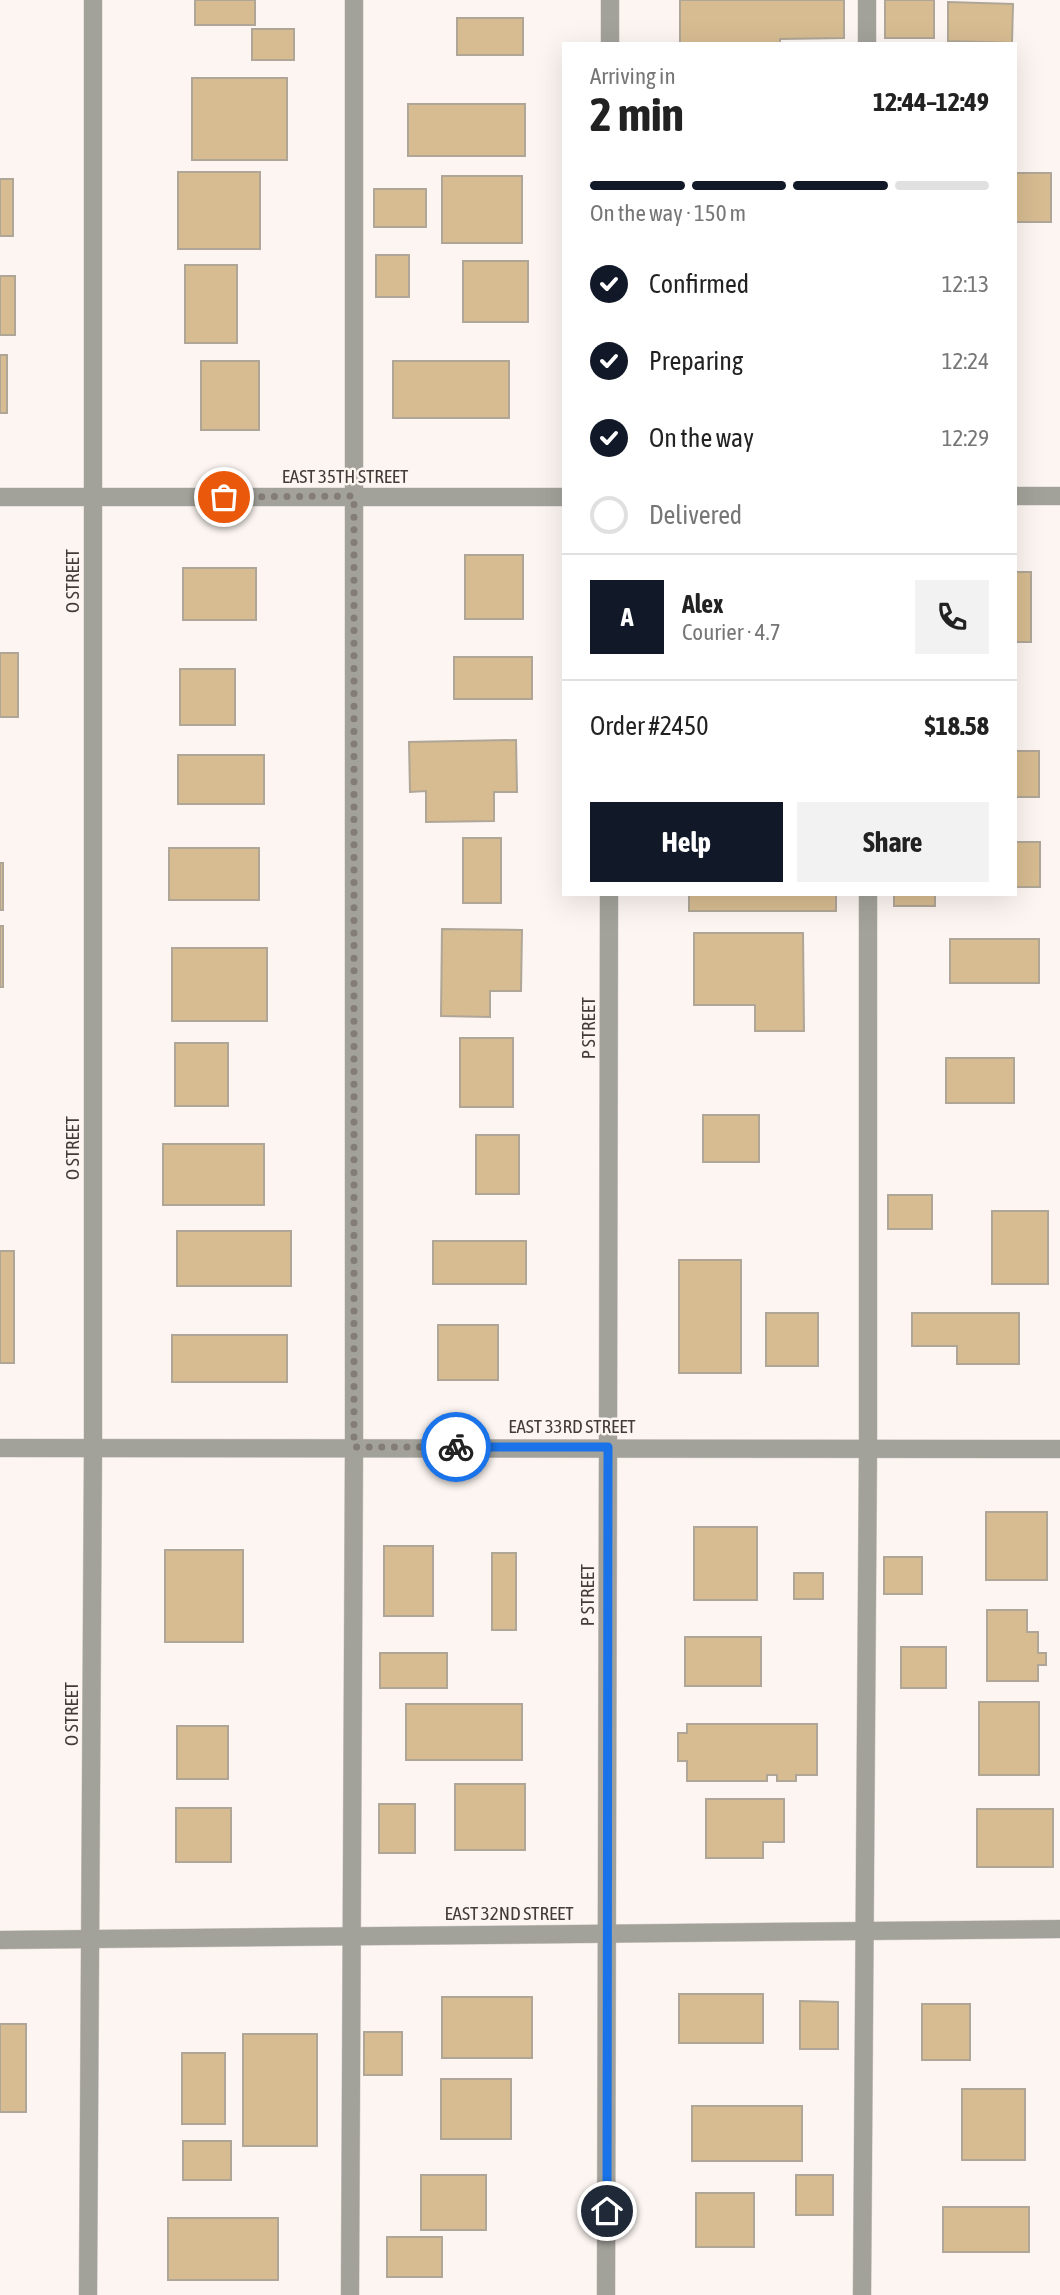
<!DOCTYPE html>
<html lang="en">
<head>
<meta charset="utf-8">
<style>
  body { margin:0; font-family:"Asap Condensed",sans-serif; background:#f2f2f2; color:#222; height:100vh; display:flex; flex-direction:column; font-size:26px; white-space:nowrap }
  * { box-sizing:border-box; margin:0 }
  p { font-size:23px; color:#767676 }
  .icon { flex:none; width:38px; height:38px; fill:none; stroke:currentColor; stroke-width:2; stroke-linecap:round; stroke-linejoin:round }
  .map { position:relative; flex:1; overflow:hidden }
  .drawer { position:absolute; left:562px; top:42px; width:455px; height:854px; display:flex; flex-direction:column; background:#fff; border-radius:0px; box-shadow:0 7px 28px #0002 }
  .drawer>* { flex:none }
  .pin { position:absolute; display:grid; place-items:center; width:60px; height:60px; color:#fff; margin:-30px; border:4px solid #fff; border-radius:50%; box-shadow:0 2px 7px #0007 }
  .courier { position:absolute; display:grid; place-items:center; width:70px; height:70px; margin:-35px; border:5px solid #1a73e8; border-radius:50%; background:#fff; color:#222; box-shadow:0 2px 9px #0007 }
  .headline em { font-style:normal; font-weight:700 }
  .headline div { display:flex; flex-direction:column-reverse }
  .headline { display:flex; align-items:center; justify-content:space-between; height:119px; padding:0 28px }
  h1 { font-size:46px; font-weight:700; line-height:52px }
  .bar { display:grid; grid-template-columns:repeat(4,1fr); gap:10px 7px; align-content:center; height:84px; padding:0 28px }
  .bar i { height:9px; border-radius:5px; background:#e0e0e0 }
  .bar .active { background:#111827 }
  .bar p { grid-column:span 4 }
  .line { display:flex; align-items:center; gap:18px; padding:0 28px; border-top:2px solid #e0e0e0 }
  .line div { flex:1 }
  .round { display:grid; place-items:center; flex:none; width:74px; height:74px; border-radius:0px; background:#f2f2f2 }
  ol { padding:0 28px; list-style:none }
  li { display:flex; align-items:center; gap:21px; height:77px }
  li p { margin-inline-start:auto }
  li .icon { padding:7px; border-radius:50%; background:#111827; color:#fff; stroke-width:4 }
  li:last-child { color:#767676 }
  li i { width:38px; height:38px; border:4px solid #e0e0e0; border-radius:50% }
  .action { display:flex; gap:14px; margin-top:auto; padding:14px 28px }
  .action a { flex:1; height:80px; border-radius:0px; background:#111827; color:#fff; font-size:28px; font-weight:700; line-height:80px; text-align:center }
  .action a+a { background:#f2f2f2; color:#222 }
  .map>svg:first-child { display:block }
</style>
</head>
<body>
<div class="map">
<svg width="1060" height="2295" viewBox="0 0 1060 2295">
  <rect width="100%" height="100%" fill="#fcf5f1"/>
  <g fill="#d7bc91" stroke="#afa697" stroke-width="2">
    <rect x="195" y="0" width="60" height="25"/>
    <polygon points="680,0 844,0 844,38 780,39 780,44 680,44"/>
    <rect x="885" y="0" width="49" height="38"/>
    <polygon points="948,2 1013,4 1012,43 948,41"/>
    <rect x="457" y="18" width="66" height="37"/>
    <rect x="252" y="29" width="42" height="31"/>
    <rect x="192" y="78" width="95" height="82"/>
    <rect x="408" y="104" width="117" height="52"/>
    <rect x="178" y="172" width="82" height="77"/>
    <rect x="1015" y="173" width="36" height="49"/>
    <rect x="442" y="176" width="80" height="67"/>
    <rect x="0" y="179" width="13" height="57"/>
    <rect x="374" y="189" width="52" height="38"/>
    <rect x="376" y="255" width="33" height="42"/>
    <rect x="463" y="261" width="65" height="61"/>
    <rect x="185" y="265" width="52" height="78"/>
    <rect x="0" y="276" width="15" height="59"/>
    <rect x="0" y="355" width="7" height="58"/>
    <rect x="201" y="361" width="58" height="69"/>
    <rect x="393" y="361" width="116" height="57"/>
    <rect x="465" y="555" width="58" height="64"/>
    <rect x="183" y="568" width="73" height="52"/>
    <rect x="1015" y="572" width="16" height="70"/>
    <rect x="0" y="653" width="18" height="64"/>
    <rect x="454" y="657" width="78" height="42"/>
    <rect x="180" y="669" width="55" height="56"/>
    <polygon points="516,740 517,792 494,792 494,821 426,822 426,791 410,792 409,742"/>
    <rect x="1015" y="751" width="24" height="46"/>
    <rect x="178" y="755" width="86" height="49"/>
    <rect x="463" y="838" width="38" height="65"/>
    <rect x="1015" y="842" width="25" height="45"/>
    <rect x="169" y="848" width="90" height="52"/>
    <rect x="0" y="863" width="3" height="47"/>
    <rect x="689" y="894" width="147" height="17"/>
    <rect x="894" y="894" width="41" height="12"/>
    <rect x="0" y="926" width="3" height="61"/>
    <polygon points="442,929 522,930 521,991 490,991 490,1017 441,1016"/>
    <polygon points="694,933 803,933 804,1031 755,1031 755,1005 694,1005"/>
    <rect x="950" y="939" width="89" height="44"/>
    <rect x="172" y="948" width="95" height="73"/>
    <rect x="460" y="1038" width="53" height="69"/>
    <rect x="175" y="1043" width="53" height="63"/>
    <rect x="946" y="1058" width="68" height="45"/>
    <rect x="703" y="1115" width="56" height="47"/>
    <rect x="476" y="1135" width="43" height="59"/>
    <rect x="163" y="1144" width="101" height="61"/>
    <rect x="888" y="1195" width="44" height="34"/>
    <rect x="992" y="1211" width="56" height="73"/>
    <rect x="177" y="1231" width="114" height="55"/>
    <rect x="433" y="1241" width="93" height="43"/>
    <rect x="0" y="1251" width="14" height="112"/>
    <rect x="679" y="1260" width="62" height="113"/>
    <rect x="766" y="1313" width="52" height="53"/>
    <polygon points="912,1313 1019,1313 1019,1364 957,1364 957,1346 912,1346"/>
    <rect x="438" y="1325" width="60" height="55"/>
    <rect x="172" y="1335" width="115" height="47"/>
    <rect x="986" y="1512" width="61" height="68"/>
    <rect x="694" y="1527" width="63" height="73"/>
    <rect x="384" y="1546" width="49" height="70"/>
    <rect x="165" y="1550" width="78" height="92"/>
    <rect x="492" y="1553" width="24" height="77"/>
    <rect x="884" y="1557" width="38" height="37"/>
    <rect x="794" y="1573" width="29" height="26"/>
    <polygon points="987,1610 1027,1610 1027,1632 1038,1632 1038,1653 1046,1653 1046,1665 1038,1665 1038,1681 987,1681"/>
    <rect x="685" y="1637" width="76" height="49"/>
    <rect x="901" y="1647" width="45" height="41"/>
    <rect x="380" y="1653" width="67" height="35"/>
    <rect x="979" y="1702" width="60" height="73"/>
    <rect x="406" y="1704" width="116" height="56"/>
    <polygon points="687,1724 817,1724 817,1775 796,1775 796,1781 777,1781 777,1775 767,1775 767,1781 687,1781 687,1761 678,1761 678,1733 687,1733"/>
    <rect x="177" y="1726" width="51" height="53"/>
    <rect x="455" y="1784" width="70" height="66"/>
    <polygon points="706,1799 784,1799 784,1842 763,1842 763,1858 706,1858"/>
    <rect x="379" y="1804" width="36" height="49"/>
    <rect x="176" y="1808" width="55" height="54"/>
    <rect x="977" y="1809" width="76" height="58"/>
    <rect x="679" y="1994" width="84" height="49"/>
    <rect x="442" y="1997" width="90" height="61"/>
    <polygon points="800,2001 838,2002 838,2049 800,2049"/>
    <rect x="922" y="2004" width="48" height="56"/>
    <rect x="0" y="2024" width="26" height="88"/>
    <rect x="364" y="2032" width="38" height="43"/>
    <rect x="243" y="2034" width="74" height="112"/>
    <rect x="182" y="2053" width="43" height="71"/>
    <rect x="441" y="2079" width="70" height="60"/>
    <rect x="962" y="2089" width="63" height="71"/>
    <rect x="692" y="2106" width="110" height="55"/>
    <rect x="183" y="2141" width="48" height="39"/>
    <rect x="421" y="2175" width="65" height="55"/>
    <rect x="796" y="2175" width="37" height="40"/>
    <rect x="696" y="2193" width="58" height="54"/>
    <rect x="943" y="2207" width="86" height="45"/>
    <rect x="168" y="2218" width="110" height="62"/>
    <rect x="387" y="2237" width="55" height="40"/>
  </g>
  <g fill="none" stroke-linecap="round" stroke-linejoin="round">
    <defs>
      <g id="service">
        <polyline points="867,0 867,44"/>
        <polyline points="350,2295 354,1447 354,0"/>
        <polyline points="862,2295 868,1448 868,894"/>
      </g>
      <g id="minor">
        <polyline points="1015,496 1060,496"/>
        <polyline points="0,497 564,497"/>
        <polyline points="0,1940 1060,1929"/>
        <polyline points="88,2295 93,1449 93,0"/>
        <polyline points="606,2295 608,1447"/>
      </g>
      <g id="tertiary">
        <polyline points="610,44 610,0"/>
        <polyline points="608,1447 609,894"/>
        <polyline points="0,1448 1060,1449"/>
      </g>
    </defs>
    <use href="#service" stroke="#d7d0cc" stroke-width="19"/>
    <use href="#minor" stroke="#d7d0cc" stroke-width="19"/>
    <use href="#tertiary" stroke="#d7d0cc" stroke-width="19"/>
    <use href="#service" stroke="#a3a29a" stroke-width="18"/>
    <use href="#minor" stroke="#a3a29a" stroke-width="18"/>
    <use href="#tertiary" stroke="#a3a29a" stroke-width="18"/>
  </g>
  <g fill="none" stroke-linecap="round" stroke-linejoin="round">
    <polyline stroke="#837c78" stroke-width="7" stroke-dasharray="0 12.6" points="224,497 354,496 354,1447 456,1447"/>
    <polyline stroke="#1a73e8" stroke-width="9" points="456,1447 608,1447 607,2211"/>
  </g>
  <g text-anchor="middle" dominant-baseline="central" stroke-width="5" stroke-linejoin="round" paint-order="stroke">
    <g font-size="19" fill="#423b37" stroke="#fcf5f1">
      <text x="345" y="476">EAST 35TH STREET</text>
      <text transform="translate(72 581) rotate(-90)">O STREET</text>
      <text transform="translate(588 1028) rotate(-90)">P STREET</text>
      <text transform="translate(72 1148) rotate(-90)">O STREET</text>
      <text x="572" y="1426">EAST 33RD STREET</text>
      <text transform="translate(587 1595) rotate(-90)">P STREET</text>
      <text transform="translate(71 1714) rotate(-90)">O STREET</text>
      <text x="509" y="1913">EAST 32ND STREET</text>
    </g>
  </g>
</svg>
<div class="pin" style="left:224px;top:497px;background:#ea580c"><svg class="icon" aria-label="bag" viewBox="0 0 24 24"><path d="M5 8h14l-1 12H6zM9 8a3 3 0 0 1 6 0"/></svg></div>
<div class="pin" style="left:607px;top:2211px;background:#1f2937"><svg class="icon" aria-label="home" viewBox="0 0 24 24"><path d="M3 11l9-7 9 7M6 9v11h12V9"/></svg></div>
<div class="courier" style="left:456px;top:1447px"><svg class="icon" aria-label="bike" viewBox="0 0 24 24"><circle cx="6" cy="16" r="4"/><circle cx="18" cy="16" r="4"/><path d="M6 16l4-8h5l3 8M10 8l3 8H6M13 5h3"/></svg></div>
<section class="drawer">
<div class="headline"><div><h1>2 min</h1><p>Arriving in</p></div><em>12:44–12:49</em></div>
<div class="bar"><i class="active"></i><i class="active"></i><i class="active"></i><i></i><p>On the way · 150 m</p></div>
<ol>
<li><svg class="icon" aria-label="check" viewBox="0 0 24 24"><path d="M5 12l5 5 9-10"/></svg>Confirmed<p>12:13</p></li>
<li><svg class="icon" aria-label="check" viewBox="0 0 24 24"><path d="M5 12l5 5 9-10"/></svg>Preparing<p>12:24</p></li>
<li><svg class="icon" aria-label="check" viewBox="0 0 24 24"><path d="M5 12l5 5 9-10"/></svg>On the way<p>12:29</p></li>
<li><i></i>Delivered</li>
</ol>
<div class="line" style="height:126px"><b class="round" style="background:#111827;color:#fff">A</b><div><b>Alex</b><p>Courier · 4.7</p></div><a class="round"><svg class="icon" aria-label="phone" viewBox="0 0 24 24"><path d="M5 4h4l2 5-3 2q2 4 5 5l2-3 5 2v4C11 20 4 13 5 4z"/></svg></a></div>
<div class="line" style="height:91px"><div>Order #2450</div><b>$18.58</b></div>
<div class="action"><a>Help</a><a>Share</a></div>
</section>
</div>
</body>
</html>
